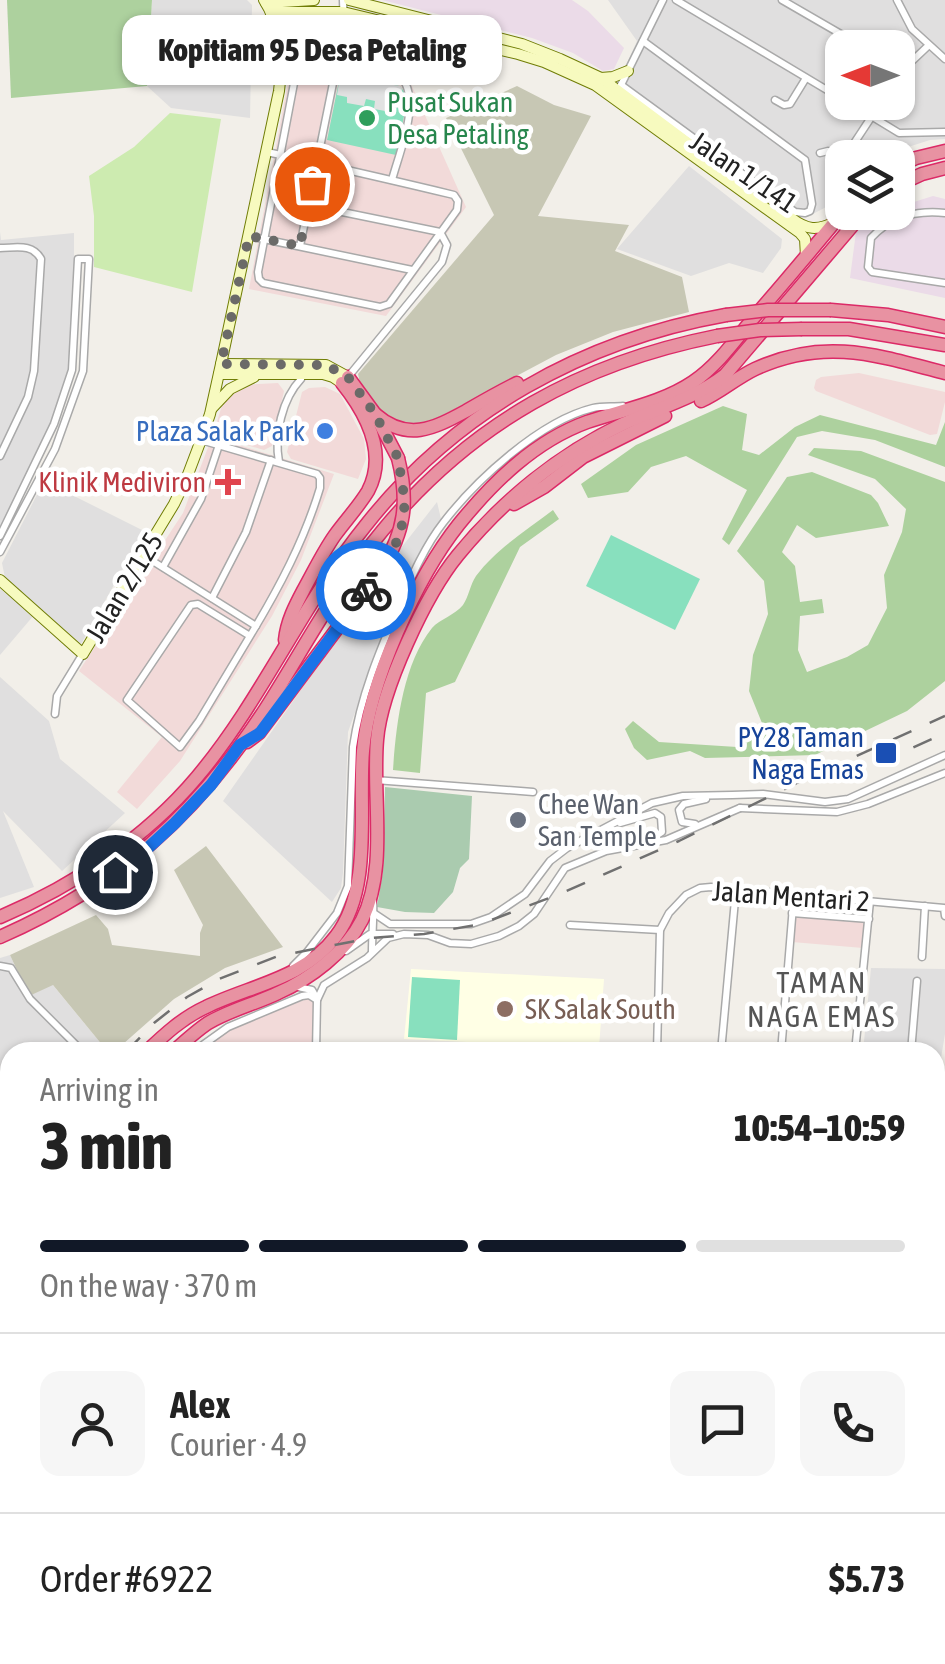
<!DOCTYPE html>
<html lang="en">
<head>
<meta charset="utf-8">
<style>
  body { margin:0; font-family:"Asap Condensed",sans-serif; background:#f6f6f6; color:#222; height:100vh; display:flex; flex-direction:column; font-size:38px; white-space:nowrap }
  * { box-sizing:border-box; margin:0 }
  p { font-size:32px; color:#767676 }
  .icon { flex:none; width:55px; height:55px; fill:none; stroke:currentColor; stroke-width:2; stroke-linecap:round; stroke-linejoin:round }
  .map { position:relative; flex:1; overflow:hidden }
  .drawer { position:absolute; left:0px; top:1042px; width:945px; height:622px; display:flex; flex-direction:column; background:#fff; border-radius:30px 30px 0 0; box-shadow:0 2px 8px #0004 }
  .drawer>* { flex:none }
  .needle { width:65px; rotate:270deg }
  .controls { position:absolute; left:825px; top:30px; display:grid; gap:20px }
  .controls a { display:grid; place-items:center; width:90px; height:90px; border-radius:20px; background:#fff; box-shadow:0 2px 8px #0004; font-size:50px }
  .pin { position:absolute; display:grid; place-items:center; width:85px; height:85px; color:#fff; margin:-42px; border:5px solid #fff; border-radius:50%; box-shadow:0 2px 10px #0007 }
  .courier { position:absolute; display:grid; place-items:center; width:100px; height:100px; margin:-50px; border:8px solid #1a73e8; border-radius:50%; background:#fff; color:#222; box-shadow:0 2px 12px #0007 }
  .bubble { position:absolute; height:70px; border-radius:20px; background:#fff; box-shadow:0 2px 8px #0004; font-size:32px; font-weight:800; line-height:70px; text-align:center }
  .overview em { font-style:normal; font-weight:800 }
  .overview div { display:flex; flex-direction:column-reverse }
  .overview { display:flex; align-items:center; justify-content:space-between; height:170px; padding:0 40px }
  h1 { font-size:65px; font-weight:800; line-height:75px }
  .bar { display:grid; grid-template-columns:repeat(4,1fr); gap:15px 10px; align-content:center; height:120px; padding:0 40px }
  .bar i { height:12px; border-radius:8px; background:#e0e0e0 }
  .bar .active { background:#111827 }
  .bar p { grid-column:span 4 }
  .line { display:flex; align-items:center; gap:25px; padding:0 40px; border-top:2px solid #e0e0e0 }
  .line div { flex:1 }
  .round { display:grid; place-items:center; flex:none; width:105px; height:105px; border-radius:20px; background:#f6f6f6 }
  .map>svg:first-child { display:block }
</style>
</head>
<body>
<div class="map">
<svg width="945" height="1664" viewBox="0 0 945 1664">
  <rect width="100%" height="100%" fill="#f2efe9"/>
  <g fill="#e0dfdf" fill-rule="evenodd">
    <polygon points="152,0 247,0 252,5 250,118 171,108 147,86"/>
    <path d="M608,0H945V139L930,140L877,157L842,158V194L834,203L807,217L794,216L718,163L617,85L637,41ZM842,48H898V102H842Z"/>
    <polygon points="689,166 782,239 781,248 763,273 729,263 691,276 617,249"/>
    <polygon points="0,232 1,240 74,233 74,293 68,372 52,423 0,528"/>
    <polygon points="44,481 144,531 81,644 5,578 2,563"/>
    <polygon points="437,502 441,519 386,608 388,619 348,732 343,873 341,888 332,902 223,801 394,557"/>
    <polygon points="0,589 34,615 0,655"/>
    <polygon points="0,677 49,721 60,759 125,813 62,871 3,811 34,887 0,898"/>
    <polygon points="10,955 29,995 52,984 108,1052 10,1052 10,1155 0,1167 0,958"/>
    <polygon points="871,968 945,969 945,1034 935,1094 935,1052 863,1052"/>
    <polygon points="817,1655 907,1655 907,1664 829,1664"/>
  </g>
  <g fill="#f2dad9">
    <polygon points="334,15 348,18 341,58 343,64 407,75 466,207 386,316 249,289 290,72 282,28 290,19"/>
    <polygon points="859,373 945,392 945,402 937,434 930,435 816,391 814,388 816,380 821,377"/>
    <polygon points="278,383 284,391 272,446 264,450 213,435 223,402 242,385"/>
    <polygon points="325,387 340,394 364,439 366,459 358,479 291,459 287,452 302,392 309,388"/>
    <polygon points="212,437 334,474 301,560 272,616 180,761 137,809 117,792 162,737 79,671 183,513"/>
    <polygon points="794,916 866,921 863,948 792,942"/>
    <polygon points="309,998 314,1002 314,1052 197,1052 228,1029"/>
    <polygon points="10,1253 10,1341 0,1331 0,1265"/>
    <polygon points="10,1472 10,1579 0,1578 0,1477"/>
    <polygon points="19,1655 208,1655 209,1664 20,1664"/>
  </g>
  <g fill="#ebdbe8">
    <polygon points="382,0 572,0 588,11 624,48 614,69 603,71 573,53 532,38"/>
    <polygon points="933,196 945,199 945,298 850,278 856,232 885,213 898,212 898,207"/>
  </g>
  <polygon fill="#ffffe5" points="411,969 604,979 599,1048 404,1039"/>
  <g fill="#c7c7b4">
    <polygon points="517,86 554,105 591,116 538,216 629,225 615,251 682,277 689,312 613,332 556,355 421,427 386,419 360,383 358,374 494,215 446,118"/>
    <polygon points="206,846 283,947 225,968 174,999 114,1052 108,1052 53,985 29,996 10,955 96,915 108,929 112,945 200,956 200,933 203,925 174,870"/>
  </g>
  <polygon fill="#cdebb0" points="170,113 221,119 192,292 94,267 94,216 89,176 134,147"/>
  <g fill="#add19e">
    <polygon points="7,0 152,0 147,86 11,98"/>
    <polygon points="723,406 747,414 742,450 759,455 795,427 820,415 936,445 945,422 945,467 875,440 822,431 797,437 729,545 722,539 747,490 686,456 651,467 628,492 588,498 581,484 636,445"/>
    <polygon points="814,448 861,451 945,482 945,681 907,711 815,755 705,758 690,751 647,760 634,748 625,729 633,721 659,742 737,747 741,736 764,728 749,691 753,655 768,614 764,581 737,551 787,477 812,472 871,495 878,503 889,526 816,538 797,525 782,552 795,566 800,602 822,599 824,613 800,616 798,650 807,672 847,657 868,645 887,608 884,575 902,532 906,509 875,479 808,455"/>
    <path d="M553,510L559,519L520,547L455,682L426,693L420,773L393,770C396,725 403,664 432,628C440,619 455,615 463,605C469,596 470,585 476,576C496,549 527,530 553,510Z"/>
    <polygon points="216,1655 574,1655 596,1664 217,1664"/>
  </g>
  <polygon fill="#aacbaf" points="385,787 472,796 469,859 460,868 453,892 434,913 405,912 377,907 383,871"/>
  <g fill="#88e0be">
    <polygon points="340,76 400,86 408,97 396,155 327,140"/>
    <polygon points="611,535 700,579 675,630 586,586"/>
    <polygon points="412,977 460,980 457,1040 408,1037"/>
  </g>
  <g fill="#e2e2e2">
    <polygon points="350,19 395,28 408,74 347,63 343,58"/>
    <polygon points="340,76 400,86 402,89 399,108 392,107 391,112 374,109 375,101 366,99 364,106 347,103 347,97 337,95"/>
  </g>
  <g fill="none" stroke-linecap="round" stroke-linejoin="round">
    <defs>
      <g id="street">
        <polyline points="676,0 842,99"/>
        <polyline points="782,0 865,48"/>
        <polyline points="897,0 912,29 945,59"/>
        <polyline points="898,64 911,62 929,45"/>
        <path d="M336,66L401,77C422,100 399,153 392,180"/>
        <polyline points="621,85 795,212 805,213 810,211 812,204 805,160 643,41"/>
        <polyline points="619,89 663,0"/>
        <polyline points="775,100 784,105 790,104 806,78"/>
        <polyline points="848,102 899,133 945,132"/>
        <path d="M267,152C330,166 392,180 454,195L458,201L457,210L389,304L380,307L263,283L259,279L258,272L303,36L309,26H326L344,29"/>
        <polyline points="820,153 828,151 841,157 847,154 872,116"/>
        <polyline points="308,205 440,232"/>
        <path d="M945,213C917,210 890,217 871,238L868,267L872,272L945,283"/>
        <polyline points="249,236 412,270"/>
        <polyline points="300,246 344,29 343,0"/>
        <path d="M0,248C16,248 32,243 41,259L34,371L28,397L0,456"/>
        <polyline points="348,377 442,262 447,245 440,232"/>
        <path d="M201,440L317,474L320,478V488C304,541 279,588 250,636L199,721L180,747L127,700L191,605L198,604L250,636"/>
        <path d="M279,462C274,435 282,399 301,379"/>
        <polyline points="0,536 54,424 72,370 78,259 89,259 83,371 55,449 0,552"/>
        <polyline points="143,555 256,626"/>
        <polyline points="163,567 201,499 219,445"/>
        <polyline points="212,598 246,532 271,460"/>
        <polyline points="55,714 57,696 82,655"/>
        <polyline points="375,780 533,792"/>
        <polyline points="740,808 837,812 868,804 945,773"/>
        <polyline points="620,823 655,813 661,817 662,832 651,839"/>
        <polyline points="695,824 682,822 679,810 684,804 706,799"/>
        <polyline points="792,913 869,919"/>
        <polyline points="375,914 390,924 471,924 491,917 525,894 550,861 567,848 652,803 683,796 732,795 763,794 825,802 848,799 945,755"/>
        <polyline points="570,925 660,930"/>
        <polyline points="346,951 370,934 393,934"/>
        <path d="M372,952C372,934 374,917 373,900"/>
        <polyline points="922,957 925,906"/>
        <polyline points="0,966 11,968 30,999 83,1052"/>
        <path d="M293,966L307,952L337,913L348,886L353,747C360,697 380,650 400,603C412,576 425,546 443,523C476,480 540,421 593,408C602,406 613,407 623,406"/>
        <polyline points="298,987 312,990 317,999"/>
        <polyline points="193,1052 228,1027 302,996 309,995 317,1000"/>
        <polyline points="316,1052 317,1000 324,985 367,958 388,938 404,934 428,935 450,943 471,944 499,936 519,926 534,914 565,868 606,851 666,840 740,808"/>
        <polyline points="657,1052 660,930 669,913 686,895 700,888 711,887 944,908 945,916"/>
        <polyline points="721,1052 736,889"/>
        <polyline points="781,1052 794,894"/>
        <polyline points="855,1052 870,901"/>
        <polyline points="911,1052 917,981"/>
        <polyline points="0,1076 10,1085"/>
        <polyline points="935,1149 940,1134 945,1096"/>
        <polyline points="0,1169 10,1158"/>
        <polyline points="935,1170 945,1173"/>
        <polyline points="936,1289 945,1274"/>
        <polyline points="935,1380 945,1386"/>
        <polyline points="935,1455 945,1461"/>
        <polyline points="0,1470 10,1465"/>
        <polyline points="935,1502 945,1485"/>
        <polyline points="0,1606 10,1625"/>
        <polyline points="935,1620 945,1604"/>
        <polyline points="13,1655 14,1664"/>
        <polyline points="29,1655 30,1664"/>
        <polyline points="204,1655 205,1664"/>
        <polyline points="917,1655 926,1664"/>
        <polyline points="837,1664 841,1655"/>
      </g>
      <g id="secondary">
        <polyline points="349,0 522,44 560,59 601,78 692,146"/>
        <polyline points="266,3 314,0"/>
        <polyline points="271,12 343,12 518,54 544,62 595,85 800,233 805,239 806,256"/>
        <polyline points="601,78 613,77 628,71"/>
        <path d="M791,218C807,230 817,231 835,222"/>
        <polyline points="221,364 326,365 348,377"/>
        <polyline points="219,374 323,374 333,377 342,383"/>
        <polyline points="212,408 230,389 254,377"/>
        <path d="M0,580L83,654L174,504L187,477L201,440L210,414L221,364L279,91C283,62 280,24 264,0"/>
        <polyline points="0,1403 10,1406"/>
        <polyline points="0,1440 10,1448"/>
        <polyline points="598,1655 619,1664"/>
        <polyline points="739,1655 759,1664"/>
      </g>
      <g id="highway">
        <polyline points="898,166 916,158 945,151"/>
        <polyline points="898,185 922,174 945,168"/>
        <polyline points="831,310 888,315 945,327"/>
        <polyline points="802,329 849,329 945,345"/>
        <polyline points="348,377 375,414 398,458"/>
        <path d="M701,401C721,392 736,378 755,369C824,337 877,355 945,373"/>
        <path d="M375,414C407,442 433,429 466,411C483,401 499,392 517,383"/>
        <polyline points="514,504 544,487 583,457 665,416"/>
        <path d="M285,640C287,621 295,606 304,589C314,571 323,552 335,535C346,520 359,506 368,491C388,453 366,413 342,383"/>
        <polyline points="247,742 259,733 381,570"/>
        <path d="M0,917C73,886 145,839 197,777C262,700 302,604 366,525C456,411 584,340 726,315"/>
        <path d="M0,937C118,885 196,816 266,708C304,648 337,585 383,530C472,423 581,363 717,336"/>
        <path d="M146,1052C164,1035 182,1018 206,1007C251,985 304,979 336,936C373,888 358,808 363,751C369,683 416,578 459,524C494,481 535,441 587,422C622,410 662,403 693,382C718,365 736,339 755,316C785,282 814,247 843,212"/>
        <path d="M173,1052C184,1042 196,1031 208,1023C230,1010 255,1004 278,993C310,979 346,952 362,920C388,868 372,797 377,740C381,690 426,594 458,555C503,500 560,454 623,424C658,408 694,399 725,375L864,212"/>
        <polyline points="0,1200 10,1190"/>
        <polyline points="0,1215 10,1205"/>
        <polyline points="0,1243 10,1232"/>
        <polyline points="0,1412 10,1417"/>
        <polyline points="0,1427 10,1433"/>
        <polyline points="670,1655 693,1664"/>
        <polyline points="710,1655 732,1664"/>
      </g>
    </defs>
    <use href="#street" stroke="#a9a9a9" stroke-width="9"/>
    <use href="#secondary" stroke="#707d05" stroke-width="12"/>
    <use href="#highway" stroke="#dc2a67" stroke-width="15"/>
    <use href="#street" stroke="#fff" stroke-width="6"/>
    <use href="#secondary" stroke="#f7fabf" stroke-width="10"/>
    <use href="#highway" stroke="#e892a2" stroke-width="12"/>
    <g stroke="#707070" stroke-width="2.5" stroke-dasharray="20 20" stroke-linecap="butt">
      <polyline points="877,764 945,733"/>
      <polyline points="126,1052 154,1023 187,997 219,979 278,956 371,938 424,934 481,924 562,893 679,841 801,781 945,716"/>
      <polyline points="0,1190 10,1180"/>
    </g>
    <defs>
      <g id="highway-bridge">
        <polyline points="726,315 768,310 831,310"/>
        <polyline points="717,336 760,330 802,329"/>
        <path d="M381,570C405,531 409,502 398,458"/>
      </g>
    </defs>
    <use href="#highway-bridge" stroke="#dc2a67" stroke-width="15" stroke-linecap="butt"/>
    <use href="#highway-bridge" stroke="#e892a2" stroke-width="12"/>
  </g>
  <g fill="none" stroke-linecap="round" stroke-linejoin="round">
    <polyline stroke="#6b6a68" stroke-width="10" stroke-dasharray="0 18" points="312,184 300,246 249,236 221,364 326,365 348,377 375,414 398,458 405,502 402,525 394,549 366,590"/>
    <polyline stroke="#1a73e8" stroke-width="12" points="115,872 148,848 175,823 211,785 240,745 260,733 366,590"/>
  </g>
  <circle fill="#2e9e5b" stroke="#fff" stroke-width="4" cx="367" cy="118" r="10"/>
  <circle fill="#3f7fe0" stroke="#fff" stroke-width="4" cx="325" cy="431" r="10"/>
  <path fill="#e0444e" stroke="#fff" stroke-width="4" d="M223 467h10v10h10v10h-10v10h-10v-10h-10v-10h10z"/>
  <rect fill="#1a4fb4" stroke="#fff" stroke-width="4" x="874" y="741" width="24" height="24" rx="5"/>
  <circle fill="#6b7280" stroke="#fff" stroke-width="4" cx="518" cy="820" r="10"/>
  <circle fill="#8d6e63" stroke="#fff" stroke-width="4" cx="505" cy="1009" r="10"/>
  <g text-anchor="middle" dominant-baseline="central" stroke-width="9" stroke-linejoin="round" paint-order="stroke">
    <g font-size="28" fill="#27864d" stroke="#fff" text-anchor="start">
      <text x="387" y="102">Pusat Sukan<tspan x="387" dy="32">Desa Petaling</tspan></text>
    </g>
    <g font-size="28" fill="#222" stroke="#fff">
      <text transform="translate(744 172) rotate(34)">Jalan 1/141</text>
      <text transform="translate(124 587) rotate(-59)">Jalan 2/125</text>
      <text transform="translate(791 896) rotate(4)">Jalan Mentari 2</text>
    </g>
    <g font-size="28" fill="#366cbe" stroke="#fff" text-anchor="end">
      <text x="305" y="431">Plaza Salak Park</text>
    </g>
    <g font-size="28" fill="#be3a42" stroke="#fff" text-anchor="end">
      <text x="206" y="482">Klinik Mediviron</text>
    </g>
    <g font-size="28" fill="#164399" stroke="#fff" text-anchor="end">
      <text x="864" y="737">PY28 Taman<tspan x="864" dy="32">Naga Emas</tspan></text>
    </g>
    <g font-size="28" fill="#5b616d" stroke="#fff" text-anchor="start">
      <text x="538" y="804">Chee Wan<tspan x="538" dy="32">San Temple</tspan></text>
    </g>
    <g font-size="28" fill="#785e54" stroke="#fff" text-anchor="start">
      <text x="525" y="1009">SK Salak South</text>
    </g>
    <g font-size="30" letter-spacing="2.5" fill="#555" stroke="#fff">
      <text x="822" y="982">TAMAN<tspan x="822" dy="34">NAGA EMAS</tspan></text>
    </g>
  </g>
</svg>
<div class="controls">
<a><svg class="needle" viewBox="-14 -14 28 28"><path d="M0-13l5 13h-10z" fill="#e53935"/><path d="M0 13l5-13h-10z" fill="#767676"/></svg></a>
<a><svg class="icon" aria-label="layers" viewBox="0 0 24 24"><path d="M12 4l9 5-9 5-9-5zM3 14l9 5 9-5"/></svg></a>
</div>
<div class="pin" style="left:312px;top:184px;background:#ea580c"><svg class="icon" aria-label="bag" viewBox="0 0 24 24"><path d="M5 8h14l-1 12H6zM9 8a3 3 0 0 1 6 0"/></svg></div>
<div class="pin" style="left:115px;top:872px;background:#1f2937"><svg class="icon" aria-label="home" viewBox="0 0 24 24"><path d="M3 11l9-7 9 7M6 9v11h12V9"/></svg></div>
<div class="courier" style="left:366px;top:590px"><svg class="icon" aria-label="bike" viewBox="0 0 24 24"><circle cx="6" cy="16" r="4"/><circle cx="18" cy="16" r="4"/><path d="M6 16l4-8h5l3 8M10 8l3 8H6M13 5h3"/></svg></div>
<div class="bubble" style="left:122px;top:15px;width:380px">Kopitiam 95 Desa Petaling</div>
<section class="drawer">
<div class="overview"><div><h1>3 min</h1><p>Arriving in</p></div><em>10:54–10:59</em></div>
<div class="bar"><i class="active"></i><i class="active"></i><i class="active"></i><i></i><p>On the way · 370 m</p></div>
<div class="line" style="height:180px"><a class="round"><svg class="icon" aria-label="person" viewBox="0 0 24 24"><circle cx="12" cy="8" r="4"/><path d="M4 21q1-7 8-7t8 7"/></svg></a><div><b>Alex</b><p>Courier · 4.9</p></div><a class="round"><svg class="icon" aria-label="chat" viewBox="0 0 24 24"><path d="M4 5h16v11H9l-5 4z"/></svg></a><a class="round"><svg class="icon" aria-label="phone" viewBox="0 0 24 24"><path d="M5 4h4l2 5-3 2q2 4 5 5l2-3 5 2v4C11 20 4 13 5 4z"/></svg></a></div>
<div class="line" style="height:130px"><div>Order #6922</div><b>$5.73</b></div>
</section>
</div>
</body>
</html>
